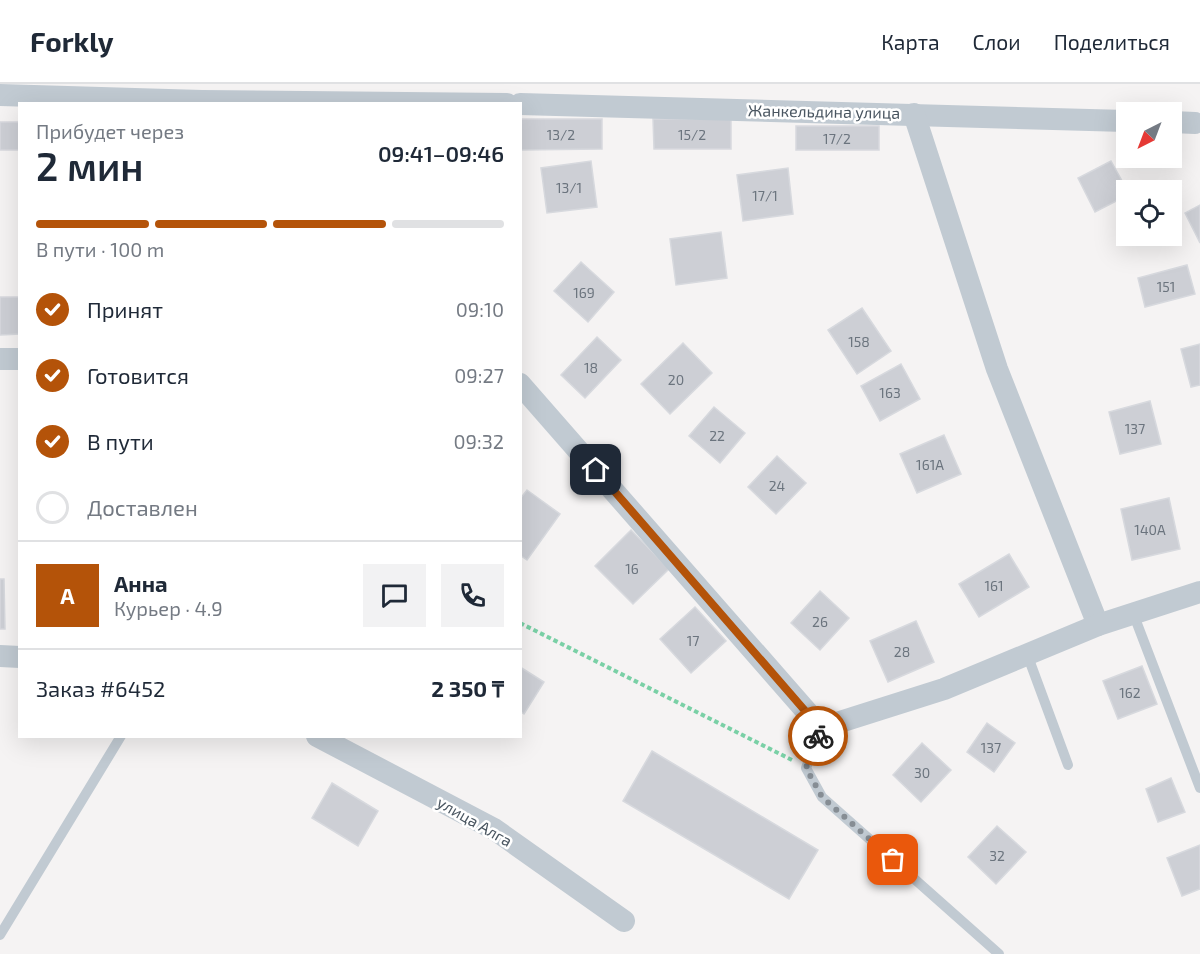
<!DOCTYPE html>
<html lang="ru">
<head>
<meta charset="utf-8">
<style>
  body { margin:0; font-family:"Exo 2",sans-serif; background:#f2f2f3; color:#1f2937; height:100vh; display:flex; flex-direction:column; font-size:22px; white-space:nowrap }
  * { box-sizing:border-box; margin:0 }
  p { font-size:20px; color:#747a83 }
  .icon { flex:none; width:33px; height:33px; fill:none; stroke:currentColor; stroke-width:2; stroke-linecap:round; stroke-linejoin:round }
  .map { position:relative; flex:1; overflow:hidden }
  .sheet { position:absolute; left:18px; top:18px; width:504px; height:636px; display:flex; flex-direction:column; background:#fff; border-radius:0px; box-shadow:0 6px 24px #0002 }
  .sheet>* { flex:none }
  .needle { width:39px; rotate:222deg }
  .controls { position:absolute; left:1116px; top:18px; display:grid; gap:12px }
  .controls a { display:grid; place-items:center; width:66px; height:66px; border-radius:0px; background:#fff; box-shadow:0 6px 24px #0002; font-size:30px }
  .pin { position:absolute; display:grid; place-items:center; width:51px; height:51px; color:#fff; margin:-26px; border-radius:12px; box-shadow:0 3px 9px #0006 }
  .courier { position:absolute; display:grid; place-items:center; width:60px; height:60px; margin:-30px; border:4px solid #b45309; border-radius:50%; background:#fff; color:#222; box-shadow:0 2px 8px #0007 }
  .head em { font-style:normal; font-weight:600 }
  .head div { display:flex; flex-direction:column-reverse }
  .head { display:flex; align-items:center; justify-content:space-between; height:102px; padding:0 18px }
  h1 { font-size:39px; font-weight:600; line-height:45px }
  .bar { display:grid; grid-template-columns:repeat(4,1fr); gap:9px 6px; align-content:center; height:72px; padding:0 18px }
  .bar i { height:8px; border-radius:4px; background:#e0e1e3 }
  .bar .active { background:#b45309 }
  .bar p { grid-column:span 4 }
  .line { display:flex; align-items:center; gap:15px; padding:0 18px; border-top:2px solid #e0e1e3 }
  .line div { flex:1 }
  .round { display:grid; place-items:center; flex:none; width:63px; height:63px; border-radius:0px; background:#f2f2f3 }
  ol { padding:0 18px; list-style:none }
  li { display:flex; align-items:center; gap:18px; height:66px }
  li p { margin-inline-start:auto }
  li .icon { padding:6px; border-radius:50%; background:#b45309; color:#fff; stroke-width:4 }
  li:last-child { color:#747a83 }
  li i { width:33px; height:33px; border:3px solid #e0e1e3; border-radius:50% }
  header { display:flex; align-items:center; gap:36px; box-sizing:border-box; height:84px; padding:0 30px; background:#fff; border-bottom:2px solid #e0e1e3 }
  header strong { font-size:28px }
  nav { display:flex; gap:33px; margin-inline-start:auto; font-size:21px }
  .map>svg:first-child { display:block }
</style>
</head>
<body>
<header>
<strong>Forkly</strong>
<nav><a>Карта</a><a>Слои</a><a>Поделиться</a></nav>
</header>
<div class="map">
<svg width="1200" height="870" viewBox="0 0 1200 870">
  <rect width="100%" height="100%" fill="#f5f3f3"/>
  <g fill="#cdcfd5" stroke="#d7d9de" stroke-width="1.5">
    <polygon points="520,35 602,35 602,65 520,66"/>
    <polygon points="653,35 731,35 731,65 654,65"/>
    <rect x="0" y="38" width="20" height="28"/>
    <rect x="796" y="42" width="83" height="24"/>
    <polygon points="591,77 597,123 547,129 541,84"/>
    <polygon points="1111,77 1127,106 1126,112 1095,128 1078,94"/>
    <polygon points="788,84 793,130 743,137 737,91"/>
    <polygon points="1200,121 1200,159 1185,129"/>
    <polygon points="721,148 727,194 676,201 670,155"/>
    <polygon points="581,178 614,208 588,238 554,207"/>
    <polygon points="1187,181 1195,210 1145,223 1138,194"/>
    <polygon points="0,213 20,213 20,250 0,251"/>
    <polygon points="862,224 891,267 857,290 828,246"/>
    <polygon points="597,253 621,276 585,314 561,291"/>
    <polygon points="683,259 712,289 670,330 641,300"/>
    <polygon points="1200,260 1200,301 1191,303 1181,265"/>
    <polygon points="901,280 920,315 880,337 861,302"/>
    <polygon points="1150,317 1161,360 1120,370 1109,328"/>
    <polygon points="714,323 745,349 720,379 689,352"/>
    <polygon points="944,351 961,390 917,409 900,370"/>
    <polygon points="777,372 806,399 776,430 748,403"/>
    <polygon points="527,406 560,430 527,476 520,471 520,415"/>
    <polygon points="1169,414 1180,465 1132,476 1121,425"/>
    <polygon points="631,446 669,485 633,520 595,482"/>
    <polygon points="1009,470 1029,503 979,533 959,500"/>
    <polygon points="0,495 4,495 5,545 0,545"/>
    <polygon points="820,507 849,534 820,566 791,539"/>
    <polygon points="695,523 726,557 691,589 660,555"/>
    <polygon points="916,537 934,578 888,598 870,557"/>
    <polygon points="1142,582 1157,620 1118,635 1103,597"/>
    <polygon points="520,583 544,598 524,630 520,627"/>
    <polygon points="987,639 1015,659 994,688 967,668"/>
    <polygon points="922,659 951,686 921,718 893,691"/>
    <polygon points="652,667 818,766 789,815 623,717"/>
    <polygon points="1171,694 1185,728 1158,738 1146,705"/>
    <polygon points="332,699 378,727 358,762 312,734"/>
    <polygon points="997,742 1026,768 996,800 968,773"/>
    <polygon points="1200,761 1200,805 1182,812 1167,774"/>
  </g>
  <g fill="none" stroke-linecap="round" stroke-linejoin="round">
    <polyline stroke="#7ad0a6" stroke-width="4" stroke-dasharray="4.5 3" stroke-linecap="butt" points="520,539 792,676"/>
    <g stroke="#c1cad2" stroke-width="10">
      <polyline points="1133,529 1200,704"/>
      <polyline points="1027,570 1068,681"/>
      <polyline points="821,644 806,684 822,713 999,870"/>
      <polyline points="0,851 121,652"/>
    </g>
    <g stroke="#c1cad2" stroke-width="22">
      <polyline points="0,11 202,17 507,20"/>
      <polyline points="520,20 1126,37"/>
      <polyline points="914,30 997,285 1098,541"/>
      <polyline points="1172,38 1195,39"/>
      <polyline points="0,275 20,275"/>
      <polyline points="520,300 821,644 944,605 1098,541 1200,508"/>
      <polyline points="0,572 20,573"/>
      <polyline points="317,652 494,745 624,837"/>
    </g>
  </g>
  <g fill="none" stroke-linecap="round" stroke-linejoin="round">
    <polyline stroke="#868d94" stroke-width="6" stroke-dasharray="0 10.8" points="818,652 806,684 822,713 893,776"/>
    <polyline stroke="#b45309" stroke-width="8" points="596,386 820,644 818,652"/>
  </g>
  <g text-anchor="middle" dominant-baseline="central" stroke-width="5" stroke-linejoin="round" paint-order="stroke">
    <g font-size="14" fill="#6b747e">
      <text x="561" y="50">13/2</text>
      <text x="692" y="50">15/2</text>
      <text x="837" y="54">17/2</text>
      <text x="569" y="103">13/1</text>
      <text x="765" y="111">17/1</text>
      <text x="1166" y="202">151</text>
      <text x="584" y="208">169</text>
      <text x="859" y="257">158</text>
      <text x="591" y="283">18</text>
      <text x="676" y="295">20</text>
      <text x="890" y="308">163</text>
      <text x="1135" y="344">137</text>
      <text x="717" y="351">22</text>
      <text x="930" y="380">161А</text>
      <text x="777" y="401">24</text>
      <text x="1150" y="445">140А</text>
      <text x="632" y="484">16</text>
      <text x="994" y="501">161</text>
      <text x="820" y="537">26</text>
      <text x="693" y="556">17</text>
      <text x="902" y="567">28</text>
      <text x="1130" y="608">162</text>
      <text x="991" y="663">137</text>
      <text x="922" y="688">30</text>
      <text x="997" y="771">32</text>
    </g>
    <g font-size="16" fill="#4a5661" stroke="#fff">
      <text transform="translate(824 27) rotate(1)">Жанкельдина улица</text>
      <text transform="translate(475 737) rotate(30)">улица Алга</text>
    </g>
  </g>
</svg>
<div class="controls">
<a><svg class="needle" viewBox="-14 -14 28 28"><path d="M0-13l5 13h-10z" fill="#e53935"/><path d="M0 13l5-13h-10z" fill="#747a83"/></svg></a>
<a><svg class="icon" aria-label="locate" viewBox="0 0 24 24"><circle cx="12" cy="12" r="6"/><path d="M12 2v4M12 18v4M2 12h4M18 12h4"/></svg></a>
</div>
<div class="pin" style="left:893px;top:776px;background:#ea580c"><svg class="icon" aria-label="bag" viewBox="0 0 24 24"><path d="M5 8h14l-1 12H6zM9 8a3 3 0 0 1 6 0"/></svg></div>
<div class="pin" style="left:596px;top:386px;background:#1f2937"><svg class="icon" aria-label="home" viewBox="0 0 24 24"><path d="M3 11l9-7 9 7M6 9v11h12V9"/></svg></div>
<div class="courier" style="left:818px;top:652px"><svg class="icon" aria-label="bike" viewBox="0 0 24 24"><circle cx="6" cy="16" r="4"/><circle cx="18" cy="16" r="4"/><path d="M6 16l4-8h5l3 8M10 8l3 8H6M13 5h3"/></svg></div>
<section class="sheet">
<div class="head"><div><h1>2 мин</h1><p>Прибудет через</p></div><em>09:41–09:46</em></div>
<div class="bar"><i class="active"></i><i class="active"></i><i class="active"></i><i></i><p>В пути · 100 m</p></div>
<ol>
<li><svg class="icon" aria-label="check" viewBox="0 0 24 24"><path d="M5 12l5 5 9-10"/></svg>Принят<p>09:10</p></li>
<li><svg class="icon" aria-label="check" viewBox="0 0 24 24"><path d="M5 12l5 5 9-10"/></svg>Готовится<p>09:27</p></li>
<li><svg class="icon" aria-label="check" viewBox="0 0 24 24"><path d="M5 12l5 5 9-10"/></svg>В пути<p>09:32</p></li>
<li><i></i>Доставлен</li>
</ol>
<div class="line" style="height:108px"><b class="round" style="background:#b45309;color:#fff">А</b><div><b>Анна</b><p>Курьер · 4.9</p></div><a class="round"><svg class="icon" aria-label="chat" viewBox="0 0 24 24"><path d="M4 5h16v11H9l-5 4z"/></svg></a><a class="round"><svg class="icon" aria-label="phone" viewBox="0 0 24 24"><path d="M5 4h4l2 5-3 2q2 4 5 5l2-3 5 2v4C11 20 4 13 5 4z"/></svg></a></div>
<div class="line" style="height:78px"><div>Заказ #6452</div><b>2 350 ₸</b></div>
</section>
</div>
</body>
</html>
